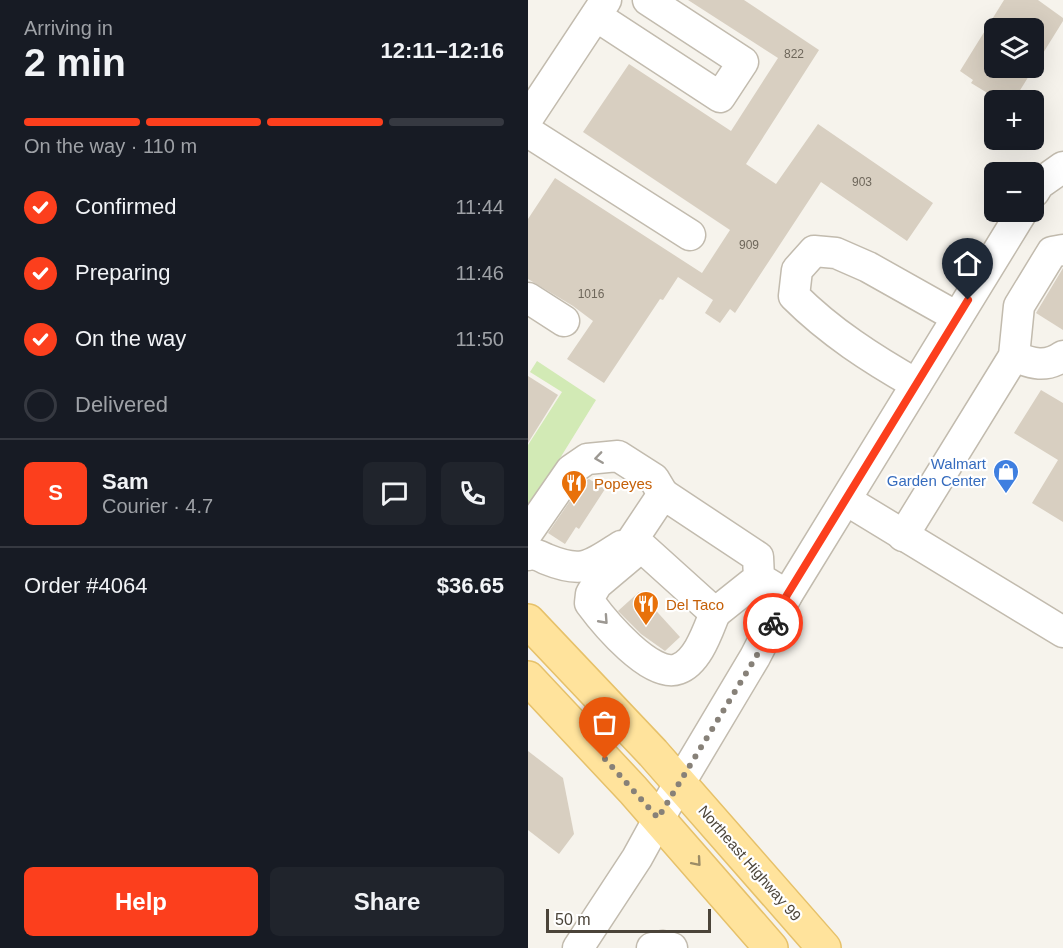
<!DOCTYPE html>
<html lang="en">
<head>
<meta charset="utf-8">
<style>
  body { margin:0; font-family:Arial,sans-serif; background:#20242c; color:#f1f3f6; height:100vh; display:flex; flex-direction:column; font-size:22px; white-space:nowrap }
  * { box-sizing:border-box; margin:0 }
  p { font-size:20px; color:#9ea1a6 }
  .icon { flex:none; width:33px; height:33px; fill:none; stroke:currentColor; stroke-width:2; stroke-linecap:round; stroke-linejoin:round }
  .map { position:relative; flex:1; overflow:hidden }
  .details { display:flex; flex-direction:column; background:#171b24; width:528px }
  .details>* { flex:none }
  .buttons { position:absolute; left:456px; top:18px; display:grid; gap:12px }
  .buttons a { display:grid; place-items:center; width:60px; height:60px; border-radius:9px; background:#171b24; box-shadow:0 6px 24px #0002; font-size:30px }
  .scale { position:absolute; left:18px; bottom:15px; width:165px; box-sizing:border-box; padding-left:6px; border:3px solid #4b4439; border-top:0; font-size:16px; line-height:21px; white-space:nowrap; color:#4b4439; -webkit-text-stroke:4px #fff; paint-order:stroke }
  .pin { position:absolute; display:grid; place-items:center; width:51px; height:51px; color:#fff; margin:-62px -26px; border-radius:50% 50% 50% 0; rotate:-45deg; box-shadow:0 0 6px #0007 }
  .pin .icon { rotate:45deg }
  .courier { position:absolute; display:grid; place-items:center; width:60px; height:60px; margin:-30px; border:4px solid #fc3f1d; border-radius:50%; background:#fff; color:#222; box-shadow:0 2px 8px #0007 }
  .head em { font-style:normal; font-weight:600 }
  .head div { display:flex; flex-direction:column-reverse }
  .head { display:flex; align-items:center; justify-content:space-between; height:102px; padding:0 24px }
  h1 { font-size:39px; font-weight:600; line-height:45px }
  .bar { display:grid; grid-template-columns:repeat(4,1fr); gap:9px 6px; align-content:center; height:72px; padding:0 24px }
  .bar i { height:8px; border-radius:4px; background:#363941 }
  .bar .on { background:#fc3f1d }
  .bar p { grid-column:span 4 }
  .line { display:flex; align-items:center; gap:15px; padding:0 24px; border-top:2px solid #363941 }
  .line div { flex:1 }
  .round { display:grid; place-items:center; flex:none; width:63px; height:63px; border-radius:9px; background:#20242c }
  ol { padding:0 24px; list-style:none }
  li { display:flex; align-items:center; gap:18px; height:66px }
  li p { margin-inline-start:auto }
  li .icon { padding:6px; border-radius:50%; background:#fc3f1d; color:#fff; stroke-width:4 }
  li:last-child { color:#9ea1a6 }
  li i { width:33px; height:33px; border:3px solid #363941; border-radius:50% }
  .cta { display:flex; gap:12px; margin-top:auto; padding:12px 24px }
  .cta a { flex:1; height:69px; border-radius:9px; background:#fc3f1d; color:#fff; font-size:24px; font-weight:600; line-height:69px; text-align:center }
  .cta a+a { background:#20242c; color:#f1f3f6 }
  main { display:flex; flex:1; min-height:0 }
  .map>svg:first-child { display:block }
</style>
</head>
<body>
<main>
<section class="details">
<div class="head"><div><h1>2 min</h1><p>Arriving in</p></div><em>12:11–12:16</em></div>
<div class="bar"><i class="on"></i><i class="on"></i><i class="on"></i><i></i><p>On the way · 110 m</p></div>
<ol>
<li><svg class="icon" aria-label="check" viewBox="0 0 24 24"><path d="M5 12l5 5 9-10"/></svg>Confirmed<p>11:44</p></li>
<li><svg class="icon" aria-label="check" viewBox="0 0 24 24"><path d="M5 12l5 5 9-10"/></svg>Preparing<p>11:46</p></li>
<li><svg class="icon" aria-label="check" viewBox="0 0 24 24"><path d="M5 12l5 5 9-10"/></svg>On the way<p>11:50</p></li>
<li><i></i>Delivered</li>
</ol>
<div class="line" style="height:108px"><b class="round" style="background:#fc3f1d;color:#fff">S</b><div><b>Sam</b><p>Courier · 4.7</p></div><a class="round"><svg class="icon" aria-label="chat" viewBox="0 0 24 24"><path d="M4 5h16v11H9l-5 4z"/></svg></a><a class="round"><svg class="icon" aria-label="phone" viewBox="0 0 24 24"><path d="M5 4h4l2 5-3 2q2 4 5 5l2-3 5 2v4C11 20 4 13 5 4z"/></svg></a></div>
<div class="line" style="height:78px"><div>Order #4064</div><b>$36.65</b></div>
<div class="cta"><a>Help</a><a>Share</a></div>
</section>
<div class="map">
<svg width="535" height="948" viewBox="0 0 535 948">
  <rect width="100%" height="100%" fill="#f6f3ec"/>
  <polygon fill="#d2eab5" points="9,361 68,400 0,510 0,445 34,392 2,372"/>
  <g fill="#d8cfc1" fill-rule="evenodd">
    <polygon points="160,0 216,0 291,50 218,164 248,184 290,124 405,203 379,241 293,182 207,313 202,309 192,323 177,313 185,300 150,277 135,300 132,299 76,383 39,359 65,321 45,306 0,279 0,219 27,178 174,273 202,230 55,132 101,64 203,131 250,58"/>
    <path d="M476,0H510L535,18V21L486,100H471L443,83L445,80L432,71ZM466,28H506V68H466Z"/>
    <polygon points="535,268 535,330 508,313"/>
    <polygon points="0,376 30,395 0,443"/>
    <polygon points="513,390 535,403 535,522 504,503 530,460 486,433"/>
    <polygon points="61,479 77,489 51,529 48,527 37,544 20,533 55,482"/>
    <polygon points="111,592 152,637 137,651 113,634 90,611"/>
    <polygon points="0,751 35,778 46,834 31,854 0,830"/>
  </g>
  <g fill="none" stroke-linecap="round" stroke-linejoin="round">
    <defs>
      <g id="minor">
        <polyline points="68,16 192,97 215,62 120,0"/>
        <polyline points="0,118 78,0"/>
        <polyline points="0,132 162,235"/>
        <polyline points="506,192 511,184 535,167"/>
        <polyline points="0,298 36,321"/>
        <path d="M486,356C504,364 518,368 535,356"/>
        <path d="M388,384C344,359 302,332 266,296L269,270L286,251L308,253L340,267L429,317"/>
        <polyline points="318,500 535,632"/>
        <polyline points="0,532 43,470 59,459 90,456 126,479 135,494"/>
        <polyline points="375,536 486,356 491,306 524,252 535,250"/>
        <path d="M113,547L69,584L63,594L62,603C76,622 123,679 150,669C170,662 180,630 187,613"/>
        <path d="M0,555C7,553 12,556 18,559C55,574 62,566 93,546"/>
        <polyline points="231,578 187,613 105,539 135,494 230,557 231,578 259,595"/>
        <polyline points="50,948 109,858 131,818 227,657 259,595 494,212"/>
        <polyline points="124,948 135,946 144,948"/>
      </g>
      <g id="major">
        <polyline points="0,621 125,753 296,948"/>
        <polyline points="0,678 105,790 243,948"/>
      </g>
    </defs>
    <use href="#minor" stroke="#c2bbae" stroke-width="33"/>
    <use href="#major" stroke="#e6c16a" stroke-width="36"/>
    <use href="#minor" stroke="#fff" stroke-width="30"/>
    <use href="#major" stroke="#ffe39c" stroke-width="33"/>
  </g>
  <defs><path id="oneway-chevron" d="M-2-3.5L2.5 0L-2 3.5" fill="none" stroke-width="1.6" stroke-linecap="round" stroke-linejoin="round" transform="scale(1.5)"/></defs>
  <g stroke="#9c9892">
    <use href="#oneway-chevron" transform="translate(71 458) rotate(172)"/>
    <use href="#oneway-chevron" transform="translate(76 620) rotate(48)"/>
  </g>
  <use stroke="#9c8c66" href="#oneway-chevron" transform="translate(169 862) rotate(49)"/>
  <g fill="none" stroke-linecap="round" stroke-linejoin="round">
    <polyline stroke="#878178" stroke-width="6" stroke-dasharray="0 10.8" points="77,759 130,818 228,657 245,623"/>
    <polyline stroke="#fc3f1d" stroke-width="8" points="245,623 259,595 440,300"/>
  </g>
  <defs>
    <symbol id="shop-pin" viewBox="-11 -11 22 30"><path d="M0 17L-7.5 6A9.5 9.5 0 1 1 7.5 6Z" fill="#3f7fe0" stroke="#fff"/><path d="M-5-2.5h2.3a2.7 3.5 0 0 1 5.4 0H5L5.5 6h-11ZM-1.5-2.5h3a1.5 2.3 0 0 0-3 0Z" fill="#fff"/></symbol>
    <symbol id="restaurant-pin" viewBox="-11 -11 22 30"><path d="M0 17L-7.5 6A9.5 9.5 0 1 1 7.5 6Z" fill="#e8710a" stroke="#fff"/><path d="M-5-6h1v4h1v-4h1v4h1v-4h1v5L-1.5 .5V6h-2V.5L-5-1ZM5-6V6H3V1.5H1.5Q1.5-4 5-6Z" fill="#fff"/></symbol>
  </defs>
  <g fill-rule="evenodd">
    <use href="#shop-pin" x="463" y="457" width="30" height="40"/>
    <use href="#restaurant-pin" x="31" y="468" width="30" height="40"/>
    <use href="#restaurant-pin" x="103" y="589" width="30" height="40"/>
  </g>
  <g text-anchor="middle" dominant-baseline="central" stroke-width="4.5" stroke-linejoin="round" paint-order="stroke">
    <g font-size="12" fill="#6e675b">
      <text x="266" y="54">822</text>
      <text x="334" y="182">903</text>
      <text x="221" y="245">909</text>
      <text x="63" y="294">1016</text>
    </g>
    <g font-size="15" fill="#366cbe" stroke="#fff" text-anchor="end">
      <text x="458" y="463">Walmart<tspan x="458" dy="17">Garden Center</tspan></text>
    </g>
    <g font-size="15" fill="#c56008" stroke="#fff" text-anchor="start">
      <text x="66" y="483">Popeyes</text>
      <text x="138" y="604">Del Taco</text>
    </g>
    <g font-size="15" fill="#4b4439" stroke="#fff">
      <text transform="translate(222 863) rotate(49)">Northeast Highway 99</text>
    </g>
  </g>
</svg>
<div class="buttons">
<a><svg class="icon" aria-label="layers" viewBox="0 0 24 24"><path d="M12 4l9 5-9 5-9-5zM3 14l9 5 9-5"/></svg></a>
<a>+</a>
<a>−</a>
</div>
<div class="scale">50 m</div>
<div class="pin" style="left:77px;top:759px;background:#ea580c"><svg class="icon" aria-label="bag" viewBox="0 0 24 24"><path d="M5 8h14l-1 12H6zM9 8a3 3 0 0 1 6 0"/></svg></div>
<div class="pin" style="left:440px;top:300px;background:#1f2937"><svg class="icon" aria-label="home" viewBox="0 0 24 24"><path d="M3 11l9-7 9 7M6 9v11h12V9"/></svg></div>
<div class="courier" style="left:245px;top:623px"><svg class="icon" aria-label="bike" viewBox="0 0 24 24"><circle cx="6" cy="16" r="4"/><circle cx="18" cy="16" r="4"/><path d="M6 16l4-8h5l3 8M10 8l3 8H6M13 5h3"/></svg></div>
</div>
</main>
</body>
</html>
